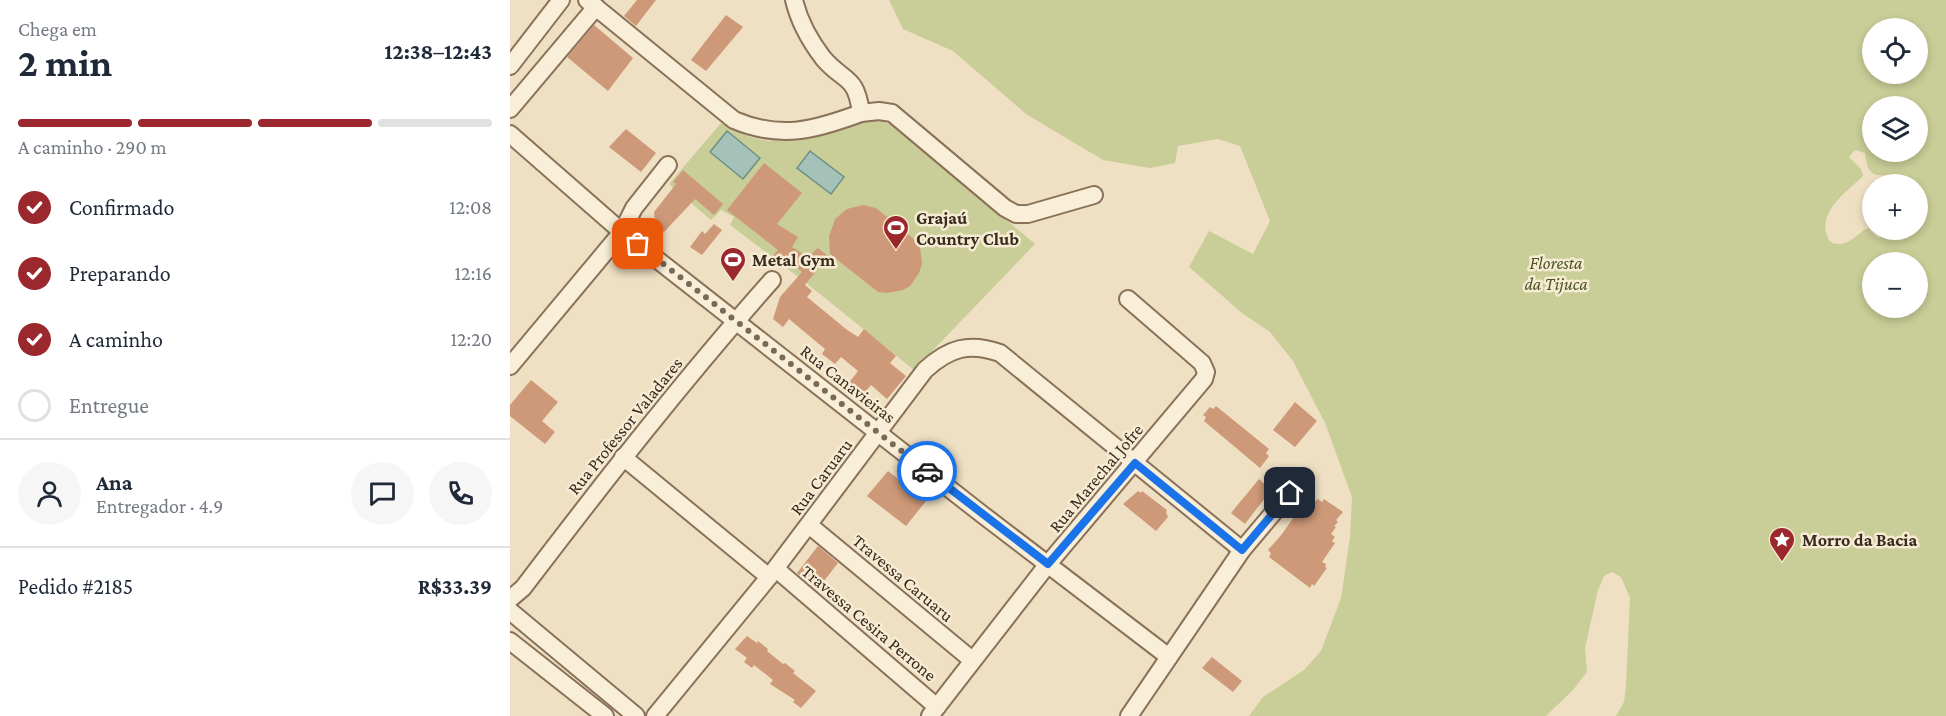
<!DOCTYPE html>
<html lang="pt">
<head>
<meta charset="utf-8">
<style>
  body { margin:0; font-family:"Crimson Pro",serif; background:#f6f6f7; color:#1f2937; height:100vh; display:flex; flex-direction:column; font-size:22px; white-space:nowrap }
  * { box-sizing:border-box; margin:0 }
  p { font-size:20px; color:#747a83 }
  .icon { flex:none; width:33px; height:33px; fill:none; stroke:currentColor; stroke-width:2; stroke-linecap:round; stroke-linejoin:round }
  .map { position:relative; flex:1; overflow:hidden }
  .panel { display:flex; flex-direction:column; background:#fff; width:510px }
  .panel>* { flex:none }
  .controls { position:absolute; left:1352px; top:18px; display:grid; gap:12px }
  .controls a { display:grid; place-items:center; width:66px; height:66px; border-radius:50%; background:#fff; box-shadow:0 3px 9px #0003; font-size:30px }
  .pin { position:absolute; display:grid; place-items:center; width:51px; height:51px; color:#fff; margin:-26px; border-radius:12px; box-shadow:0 3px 9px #0006 }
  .courier { position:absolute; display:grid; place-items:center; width:60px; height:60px; margin:-30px; border:4px solid #1a73e8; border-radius:50%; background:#fff; color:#222; box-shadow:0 2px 8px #0007 }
  .summary em { font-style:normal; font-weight:700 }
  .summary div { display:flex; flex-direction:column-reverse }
  .summary { display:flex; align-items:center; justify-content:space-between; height:102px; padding:0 18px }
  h1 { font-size:39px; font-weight:700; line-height:45px }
  .bar { display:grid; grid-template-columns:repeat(4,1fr); gap:9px 6px; align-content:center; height:72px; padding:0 18px }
  .bar i { height:8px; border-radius:4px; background:#e0e1e3 }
  .bar .selected { background:#9a282d }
  .bar p { grid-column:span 4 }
  .line { display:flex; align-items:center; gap:15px; padding:0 18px; border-top:2px solid #e0e1e3 }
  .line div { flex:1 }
  .round { display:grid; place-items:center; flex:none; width:63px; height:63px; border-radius:32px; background:#f6f6f7 }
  ol { padding:0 18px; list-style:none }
  li { display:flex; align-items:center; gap:18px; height:66px }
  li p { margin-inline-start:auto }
  li .icon { padding:6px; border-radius:50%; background:#9a282d; color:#fff; stroke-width:4 }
  li:last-child { color:#747a83 }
  li i { width:33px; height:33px; border:3px solid #e0e1e3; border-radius:50% }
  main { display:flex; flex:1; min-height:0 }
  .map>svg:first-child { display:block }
</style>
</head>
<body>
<main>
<section class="panel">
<div class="summary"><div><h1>2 min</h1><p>Chega em</p></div><em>12:38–12:43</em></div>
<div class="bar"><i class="selected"></i><i class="selected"></i><i class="selected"></i><i></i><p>A caminho · 290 m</p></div>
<ol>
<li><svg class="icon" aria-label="check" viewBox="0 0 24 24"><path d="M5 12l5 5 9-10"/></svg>Confirmado<p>12:08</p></li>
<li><svg class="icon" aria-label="check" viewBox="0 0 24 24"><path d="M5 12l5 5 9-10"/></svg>Preparando<p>12:16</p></li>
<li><svg class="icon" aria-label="check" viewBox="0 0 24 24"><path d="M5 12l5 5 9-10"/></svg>A caminho<p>12:20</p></li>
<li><i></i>Entregue</li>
</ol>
<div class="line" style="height:108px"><a class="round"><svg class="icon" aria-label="person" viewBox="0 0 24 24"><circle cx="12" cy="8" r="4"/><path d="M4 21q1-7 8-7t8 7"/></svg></a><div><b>Ana</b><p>Entregador · 4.9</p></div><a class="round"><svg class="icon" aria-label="chat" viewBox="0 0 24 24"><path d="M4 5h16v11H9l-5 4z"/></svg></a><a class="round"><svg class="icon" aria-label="phone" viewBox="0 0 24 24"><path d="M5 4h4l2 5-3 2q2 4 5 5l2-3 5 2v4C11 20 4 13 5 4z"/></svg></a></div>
<div class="line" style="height:78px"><div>Pedido #2185</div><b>R$33.39</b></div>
</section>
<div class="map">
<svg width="1436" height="716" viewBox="0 0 1436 716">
  <rect width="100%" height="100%" fill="#efe0c3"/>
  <g fill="#c9cd97" fill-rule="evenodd">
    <path d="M379,0H1436V716H1106L1114,702L1116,686L1120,598L1111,577L1102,572L1094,576L1088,590L1075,648L1077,672L1063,690L1036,716H739L753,697L794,670L811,651L831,598L840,537L842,497L815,423L783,361L760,332L732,313L679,267L699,231L743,254L760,221L730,146L708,139L668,146L665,163L640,168L593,160L516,114L443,51L393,29ZM1362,28H1407V74H1362ZM1362,106H1407V152H1362ZM1345,150L1355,153C1359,194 1383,161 1392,184H1407V230H1379L1372,236L1368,238L1358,228C1349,232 1340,244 1330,244C1324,244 1320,243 1318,238C1306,212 1338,191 1353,176L1351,169L1339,157ZM1407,262V308H1362V262Z"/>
    <path d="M361,118L383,125L525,244L404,370L295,282L220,225L224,217L211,210L201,220L159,184L211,123C225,131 243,140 259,141C293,142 329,127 361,118Z"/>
  </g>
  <g fill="#a5c2b8" stroke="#6c9086" stroke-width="1.5">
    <polygon points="217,131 250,158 233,179 200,152"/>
    <polygon points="300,151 334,177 321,194 287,168"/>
  </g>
  <g fill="#ce9978">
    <polygon points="127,0 146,0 126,26 114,16"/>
    <polygon points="216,15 233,27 196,71 181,60"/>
    <polygon points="84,25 123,58 98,91 57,57"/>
    <polygon points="116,129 146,153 131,172 99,147"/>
    <polygon points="254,163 292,193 267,224 288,237 282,247 298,257 308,248 318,256 295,285 302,291 297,297 336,329 348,337 354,329 386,356 380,363 396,376 377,399 361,385 352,396 338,384 348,371 331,357 325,364 312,354 315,349 279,319 273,327 263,319 270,297 292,272 279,261 271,265 261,258 268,250 217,210"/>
    <polygon points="173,170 213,204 204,215 185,199 154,232 145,223 144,212 166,184 163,182"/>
    <polygon points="353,205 366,208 406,241 410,247 412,264 409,273 400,286 393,290 377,293 368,292 320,254 319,237 325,219 337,209"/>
    <polygon points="204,224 212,230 192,255 180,247 192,231 195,234"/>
    <polygon points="21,380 48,402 32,421 45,432 35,444 0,416 0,405"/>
    <polygon points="785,402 807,421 785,447 763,430"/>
    <polygon points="706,406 759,449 756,453 759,456 750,468 694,421 696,417 693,415 700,407 703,409"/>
    <polygon points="378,471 416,501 396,526 357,496"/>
    <polygon points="749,479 761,490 735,524 721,513"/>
    <polygon points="628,491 631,493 632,491 657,510 656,512 658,517 646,531 613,504"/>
    <polygon points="808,499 812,502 814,499 833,512 826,520 828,522 824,526 826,527 821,534 825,537 822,541 825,543 812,562 816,564 815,567 817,568 804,586 802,584 800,588 759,557 761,553 758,550 772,534 791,507 793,509 796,505 799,506"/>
    <polygon points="308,546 328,563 307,590 287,573"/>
    <polygon points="237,636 247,643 248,641 258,649 257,651 273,664 275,663 285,671 283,673 306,691 291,708 283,702 285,700 260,684 263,680 244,665 242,668 234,662 237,658 225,649"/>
    <polygon points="702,657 732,681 723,692 692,668"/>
  </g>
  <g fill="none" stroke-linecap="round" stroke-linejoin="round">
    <defs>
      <g id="minor">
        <path d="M77,0L224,120C271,140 305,130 351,113"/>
        <path d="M284,0C289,21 300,41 313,58C334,83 346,74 351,113L369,111L382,113L495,208L506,214H518L584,195"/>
        <polyline points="0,66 51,0"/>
        <polyline points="0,109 86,7"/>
        <polyline points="0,134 112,232 473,515 659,657"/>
        <polyline points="0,366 112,232 124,208 158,165"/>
        <polyline points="113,457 259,577"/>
        <polyline points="299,525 462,660"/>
        <polyline points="266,569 427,707"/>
        <path d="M0,599L13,588C93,483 174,379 262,280"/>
        <polyline points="0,611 126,716"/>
        <polyline points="0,641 95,716"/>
        <path d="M145,716L259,577L415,370C439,348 459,342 490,353L732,550"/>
        <polyline points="420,716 538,564 694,379 696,372 692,363 618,299"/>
        <polyline points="619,716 732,550 780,493"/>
      </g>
    </defs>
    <use href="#minor" stroke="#8a7159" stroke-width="20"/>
    <use href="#minor" stroke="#f9eed7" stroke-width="16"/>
  </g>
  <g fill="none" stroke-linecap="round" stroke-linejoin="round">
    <polyline stroke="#796a58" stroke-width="6" stroke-dasharray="0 10.8" points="128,244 417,471"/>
    <polyline stroke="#1a73e8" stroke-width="8" points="417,471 538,564 625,463 732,550 780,493"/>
  </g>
  <defs>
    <symbol id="stadium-pin" viewBox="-11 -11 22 30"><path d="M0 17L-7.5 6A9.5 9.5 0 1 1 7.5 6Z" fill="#9a282d" stroke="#f6ebd3"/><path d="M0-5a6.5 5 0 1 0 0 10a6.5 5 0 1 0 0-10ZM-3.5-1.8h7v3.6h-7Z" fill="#fff"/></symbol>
    <symbol id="sight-pin" viewBox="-11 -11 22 30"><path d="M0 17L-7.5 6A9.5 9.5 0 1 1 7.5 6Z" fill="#9a282d" stroke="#f6ebd3"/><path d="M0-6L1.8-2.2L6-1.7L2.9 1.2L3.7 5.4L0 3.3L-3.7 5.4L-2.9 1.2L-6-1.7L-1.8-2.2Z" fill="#fff"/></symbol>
  </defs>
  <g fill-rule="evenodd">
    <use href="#stadium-pin" x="371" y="213" width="30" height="40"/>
    <use href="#stadium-pin" x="208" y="245" width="30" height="40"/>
    <use href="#sight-pin" x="1257" y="525" width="30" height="40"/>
  </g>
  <g text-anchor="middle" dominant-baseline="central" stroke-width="5" stroke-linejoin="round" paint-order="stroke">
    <g font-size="18" font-weight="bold" fill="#392a1e" stroke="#f6ebd3" text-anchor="start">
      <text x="406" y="218">Grajaú<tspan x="406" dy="21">Country Club</tspan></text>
      <text x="242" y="260">Metal Gym</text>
      <text x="1292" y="540">Morro da Bacia</text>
    </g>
    <g font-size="18" font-style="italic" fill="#4b5624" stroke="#f6ebd3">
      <text x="1046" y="263">Floresta<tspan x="1046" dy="21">da Tijuca</tspan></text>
    </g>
    <g font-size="18" fill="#392a1e" stroke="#f6ebd3">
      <text transform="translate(338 384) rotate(38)">Rua Canavieiras</text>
      <text transform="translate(115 426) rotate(-51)">Rua Professor Valadares</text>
      <text transform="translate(311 477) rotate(-53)">Rua Caruaru</text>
      <text transform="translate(586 478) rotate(-50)">Rua Marechal Jofre</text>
      <text transform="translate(393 578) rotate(40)">Travessa Caruaru</text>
      <text transform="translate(359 623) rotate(40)">Travessa Cesira Perrone</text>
    </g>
  </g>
</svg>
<div class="controls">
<a><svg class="icon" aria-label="locate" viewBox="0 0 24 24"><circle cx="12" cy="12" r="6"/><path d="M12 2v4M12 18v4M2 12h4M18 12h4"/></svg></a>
<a><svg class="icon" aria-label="layers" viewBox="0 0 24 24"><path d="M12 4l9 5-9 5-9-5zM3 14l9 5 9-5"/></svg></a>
<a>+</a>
<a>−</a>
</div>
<div class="pin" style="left:128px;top:244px;background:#ea580c"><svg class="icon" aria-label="bag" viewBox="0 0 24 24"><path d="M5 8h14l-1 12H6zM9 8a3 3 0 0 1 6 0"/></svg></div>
<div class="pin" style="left:780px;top:493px;background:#1f2937"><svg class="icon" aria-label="home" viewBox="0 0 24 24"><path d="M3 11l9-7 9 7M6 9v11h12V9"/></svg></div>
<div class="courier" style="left:417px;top:471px"><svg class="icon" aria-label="car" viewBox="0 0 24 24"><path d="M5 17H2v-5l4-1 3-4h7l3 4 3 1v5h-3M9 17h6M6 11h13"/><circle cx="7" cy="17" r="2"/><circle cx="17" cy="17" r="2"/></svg></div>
</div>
</main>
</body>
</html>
